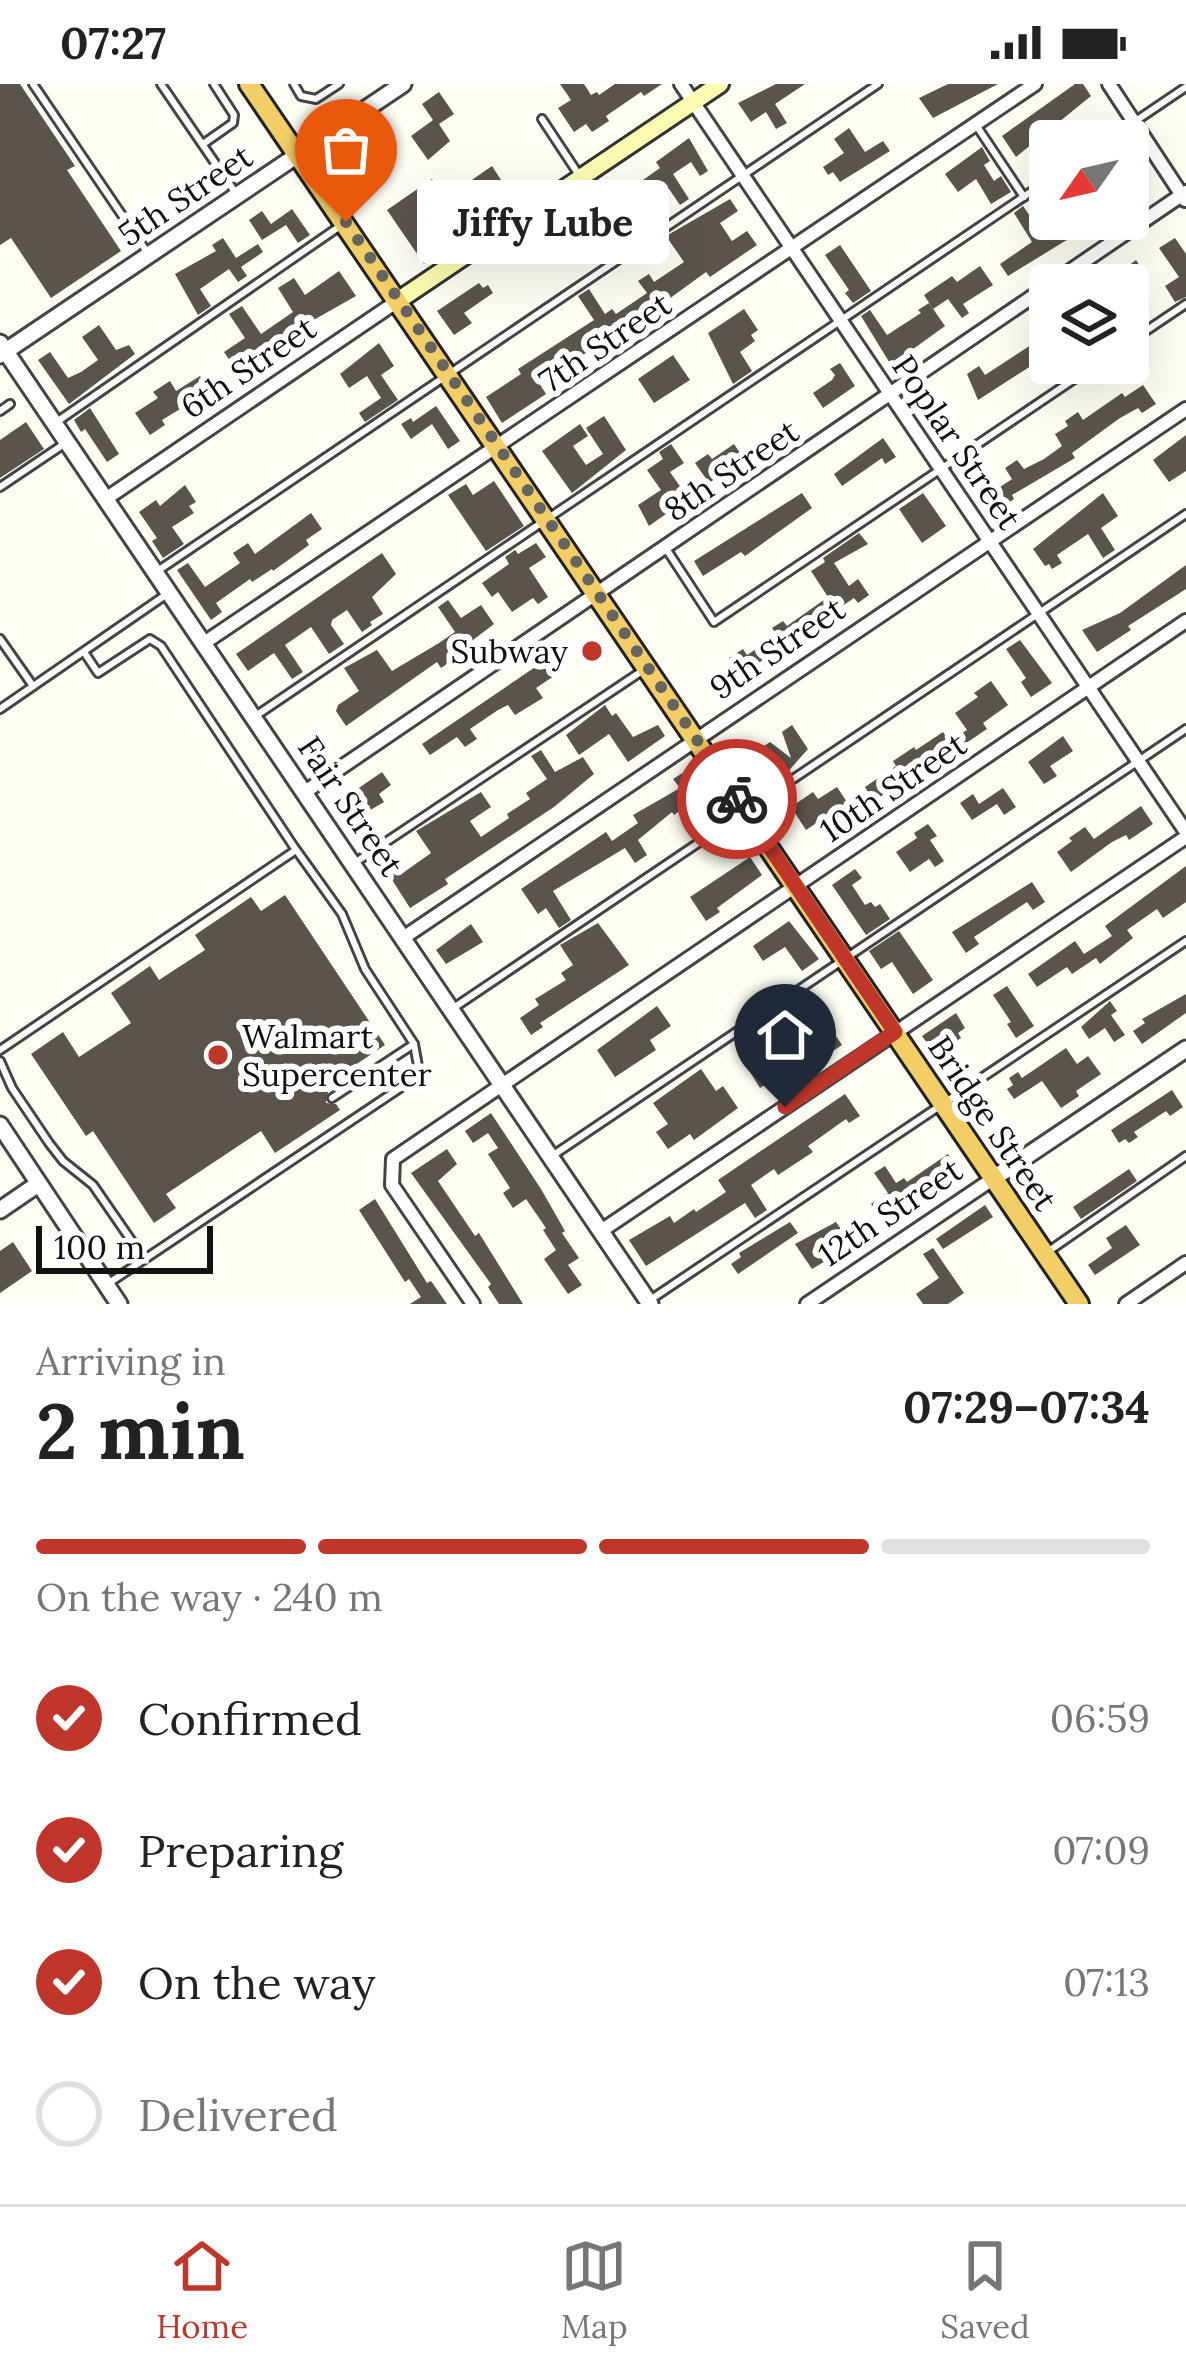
<!DOCTYPE html>
<html lang="en">
<head>
<meta charset="utf-8">
<style>
  body { margin:0; font-family:Lora,serif; background:#f2f2f2; color:#222; height:100vh; display:flex; flex-direction:column; font-size:45px; white-space:nowrap }
  * { box-sizing:border-box; margin:0 }
  p { font-size:39px; color:#767676 }
  .icon { flex:none; width:66px; height:66px; fill:none; stroke:currentColor; stroke-width:2; stroke-linecap:round; stroke-linejoin:round }
  .map { position:relative; height:1220px; overflow:hidden }
  .side { display:flex; flex-direction:column; background:#fff; flex:1 }
  .side>* { flex:none }
  .needle { width:78px; rotate:236deg }
  .controls { position:absolute; left:1029px; top:36px; display:grid; gap:24px }
  .controls a { display:grid; place-items:center; width:120px; height:120px; border-radius:12px; background:#fff; box-shadow:0 12px 48px #0002; font-size:60px }
  .scale { position:absolute; left:36px; bottom:30px; width:177px; box-sizing:border-box; padding-left:12px; border:6px solid #111; border-top:0; font-size:33px; line-height:42px; white-space:nowrap; color:#111; -webkit-text-stroke:9px #fff; paint-order:stroke }
  .pin { position:absolute; display:grid; place-items:center; width:102px; height:102px; color:#fff; margin:-123px -51px; border-radius:50% 50% 50% 0; rotate:-45deg; box-shadow:0 0 12px #0007 }
  .pin .icon { rotate:45deg }
  .courier { position:absolute; display:grid; place-items:center; width:120px; height:120px; margin:-60px; border:9px solid #c0362a; border-radius:50%; background:#fff; color:#222; box-shadow:0 3px 15px #0007 }
  .bubble { position:absolute; height:84px; border-radius:12px; background:#fff; box-shadow:0 12px 48px #0002; font-size:39px; font-weight:800; line-height:84px; text-align:center }
  .summary em { font-style:normal; font-weight:800 }
  .summary div { display:flex; flex-direction:column-reverse }
  .summary { display:flex; align-items:center; justify-content:space-between; height:204px; padding:0 36px }
  h1 { font-size:78px; font-weight:800; line-height:90px }
  .bar { display:grid; grid-template-columns:repeat(4,1fr); gap:18px 12px; align-content:center; height:144px; padding:0 36px }
  .bar i { height:15px; border-radius:9px; background:#e0e0e0 }
  .bar .current { background:#c0362a }
  .bar p { grid-column:span 4 }
  ol { padding:0 36px; list-style:none }
  li { display:flex; align-items:center; gap:36px; height:132px }
  li p { margin-inline-start:auto }
  li .icon { padding:12px; border-radius:50%; background:#c0362a; color:#fff; stroke-width:4 }
  li:last-child { color:#767676 }
  li i { width:66px; height:66px; border:6px solid #e0e0e0; border-radius:50% }
  .status { display:flex; justify-content:space-between; align-items:center; height:84px; padding:0 60px; background:#fff; direction:ltr }
  .status svg { height:33px; fill:currentColor }
  .tabs { display:flex; justify-content:space-around; align-items:center; height:168px; border-top:3px solid #e0e0e0; background:#fff; font-size:33px; color:#767676 }
  .tabs a { display:grid; justify-items:center; gap:6px }
  .tabs .current { color:#c0362a }
  .map>svg:first-child { display:block }
</style>
</head>
<body>
<div class="status"><b>07:27</b><svg viewBox="0 0 49 12"><path d="M0 12V9h3v3zM5 12V6h3v6zM10 12V3h3v9zM15 12V0h3v12zM26 1h20v11H26zM47 4h2v5h-2z"/></svg></div>
<div class="map">
<svg width="1186" height="1220" viewBox="0 0 1186 1220">
  <rect width="100%" height="100%" fill="#fffef5"/>
  <g fill="#5a544d">
    <polygon points="0,0 20,0 75,82 67,86 121,167 51,214 11,154 0,161"/>
    <polygon points="560,0 584,0 591,11 597,8 599,11 615,0 662,0 644,12 641,8 606,32 609,37 592,48 586,40 574,48 558,24 571,16"/>
    <polygon points="776,0 805,0 775,20 787,39 776,45 766,28 751,38 738,19"/>
    <polygon points="948,0 998,0 933,34 919,14"/>
    <polygon points="1075,0 1083,0 1091,12 1016,73 1002,52"/>
    <polygon points="439,8 454,30 439,40 450,57 428,76 411,52 433,36 422,20"/>
    <polygon points="849,44 865,68 883,57 890,67 840,98 833,88 828,91 823,83 844,69 834,55"/>
    <polygon points="689,54 708,87 700,92 691,78 673,90 689,115 680,121 669,105 637,126 649,145 637,152 623,132 606,143 603,139 576,157 569,137 605,113 609,120 660,84 656,78"/>
    <polygon points="982,63 990,77 984,81 994,97 1001,92 1011,108 991,120 976,95 958,108 945,90"/>
    <polygon points="492,82 510,110 497,118 489,106 479,113 469,98"/>
    <polygon points="432,95 469,149 424,180 387,126"/>
    <polygon points="730,115 738,127 720,139 732,157 747,147 757,161 710,193 706,188 636,239 556,287 539,299 546,310 502,339 486,313 521,290 518,285 594,236 578,212 589,205 605,230 612,225 616,230 647,209 638,197 649,190 654,198 684,178 666,152"/>
    <polygon points="1023,122 1032,135 1050,123 1050,147 1067,135 1101,135 1008,192 1000,180 1032,158 1014,129"/>
    <polygon points="292,125 310,151 298,159 286,141 262,156 249,136 262,127 271,140"/>
    <polygon points="223,154 236,174 258,160 263,168 241,183 247,192 238,198 229,185 200,205 211,222 198,231 175,190 216,167 212,161"/>
    <polygon points="1175,154 1186,170 1186,213 1175,218 1165,202 1179,193 1159,164"/>
    <polygon points="840,161 871,207 853,219 845,209 849,206 825,171"/>
    <polygon points="1136,176 1148,195 1136,203 1144,216 1128,227 1128,201 1103,201"/>
    <polygon points="980,182 993,201 963,220 969,229 962,234 948,215 933,225 924,211 952,192 957,198"/>
    <polygon points="339,187 356,212 303,242 239,290 224,268 245,254 229,230 242,222 261,250 293,228 278,204 294,194 305,211"/>
    <polygon points="479,199 483,204 488,201 493,209 464,229 472,239 454,251 437,227"/>
    <polygon points="929,219 945,242 891,281 861,232 870,226 887,251 921,229 918,226"/>
    <polygon points="744,225 758,246 751,251 755,257 740,268 752,287 733,300 708,249"/>
    <polygon points="99,241 116,266 129,261 135,270 69,320 38,276 50,268 68,294 81,288 98,276 82,253"/>
    <polygon points="379,259 394,282 381,291 398,316 365,338 359,329 381,314 367,292 349,304 340,290"/>
    <polygon points="1034,259 1048,278 1035,287 1031,282 978,316 967,290 979,282 985,291"/>
    <polygon points="673,271 690,296 654,319 638,295"/>
    <polygon points="840,279 855,302 823,324 813,309 832,296 835,291 830,285"/>
    <polygon points="200,292 210,307 162,336 165,341 150,351 135,329 158,314 153,308 170,297 176,307"/>
    <polygon points="1143,301 1156,320 1142,329 1138,324 1120,334 1072,369 1075,374 1012,411 1014,415 998,426 988,411 1012,395 1005,384 1017,376 1024,385 1044,375 1062,362 1055,350 1068,342 1065,337 1078,328 1083,336 1122,309 1125,313"/>
    <polygon points="436,322 460,357 448,365 432,340 411,355 401,340 411,334 413,338"/>
    <polygon points="90,324 119,370 107,378 85,345 81,348 74,336"/>
    <polygon points="604,332 626,366 572,409 542,367 580,340 588,352 573,362 586,381 603,370 586,344"/>
    <polygon points="26,338 44,365 0,394 0,356"/>
    <polygon points="1186,351 1186,387 1169,398 1153,376"/>
    <polygon points="883,354 896,373 885,380 882,374 842,402 834,390"/>
    <polygon points="671,360 684,379 670,388 684,408 661,423 666,430 649,442 638,421 661,406 647,386 663,375 659,368"/>
    <polygon points="734,360 744,375 709,399 695,379 708,370 712,375"/>
    <polygon points="494,397 524,442 486,467 448,411 466,400 473,411"/>
    <polygon points="185,401 196,418 189,422 194,429 172,443 184,460 163,474 152,457 157,454 139,428 156,416 160,422"/>
    <polygon points="802,409 812,424 745,472 741,468 703,492 694,477"/>
    <polygon points="923,409 946,442 922,459 899,425"/>
    <polygon points="1103,409 1118,432 1101,444 1115,466 1103,474 1088,450 1057,471 1062,479 1052,485 1049,480 1045,482 1033,465"/>
    <polygon points="311,429 322,445 306,456 309,461 273,487 272,485 252,498 250,495 216,519 222,528 211,536 177,486 188,479 205,503 240,479 233,469 248,459 255,470"/>
    <polygon points="859,449 868,460 834,479 849,502 858,495 869,511 858,519 854,514 741,591 729,574 743,565 747,571 777,551 772,544 783,537 787,542 828,513 811,487 825,478 823,474"/>
    <polygon points="536,459 546,473 529,484 548,513 538,520 533,514 512,528 498,508 492,513 482,499 509,480 505,473 515,466 518,470"/>
    <polygon points="382,469 396,490 372,513 383,530 370,538 372,541 362,548 347,526 332,536 331,541 344,560 329,570 311,543 285,561 303,588 292,595 274,569 248,587 236,570"/>
    <polygon points="1186,481 1186,505 1128,542 1131,546 1097,568 1082,546 1120,529"/>
    <polygon points="448,516 461,534 481,521 494,540 452,572 454,575 441,584 437,578 346,642 336,627 338,621 359,607 344,584 377,566 392,587 439,559 455,548 438,523"/>
    <polygon points="1020,556 1052,599 1031,613 1021,598 1026,594 1006,565"/>
    <polygon points="547,575 557,590 536,604 543,614 515,631 508,621 498,626 470,645 477,655 465,663 457,653 430,671 422,660"/>
    <polygon points="991,597 1008,621 983,639 987,645 935,680 933,676 841,740 833,728 806,746 791,723 813,708 818,715 837,703 849,721 868,708 865,703 896,682 893,677 914,663 916,666 943,648 949,657 967,646 955,629 978,613 974,609"/>
    <polygon points="605,621 612,632 616,629 633,653 658,641 665,652 628,678 609,650 579,671 566,651"/>
    <polygon points="792,641 808,665 784,692 767,672 764,662 770,658 791,674 782,648"/>
    <polygon points="1063,652 1073,667 1050,682 1057,692 1044,700 1028,678"/>
    <polygon points="541,666 555,688 583,673 594,690 554,723 445,795 448,800 410,824 389,791 382,795 371,777 385,768 400,791 431,769 416,747 481,708 491,723 470,737 481,753 509,734 507,730 530,715 526,709 547,695 531,672"/>
    <polygon points="689,685 699,700 694,704 708,724 712,722 721,735 706,744 688,721 674,731 672,728 638,756 647,771 635,779 625,764 553,807 571,836 559,844 546,824 538,830 521,805 606,748 612,757 638,739 633,731 680,704 673,695"/>
    <polygon points="382,688 391,701 379,710 384,718 350,738 337,719"/>
    <polygon points="1003,704 1016,723 1004,731 997,720 972,736 960,719 973,710 979,720"/>
    <polygon points="1141,722 1153,740 1129,756 1126,751 1112,758 1071,788 1057,768 1072,757 1069,754 1085,743 1094,755"/>
    <polygon points="928,740 937,752 930,756 944,777 935,783 929,775 910,788 896,768 917,754 914,749"/>
    <polygon points="750,773 762,791 717,824 720,828 706,837 690,813"/>
    <polygon points="1186,782 1186,818 1163,834 1157,825 1127,846 1133,854 1100,880 1096,874 1072,890 1067,883 1037,903 1028,890 1075,857 1084,870 1112,852 1105,842"/>
    <polygon points="855,785 862,794 852,801 865,821 871,818 875,823 880,820 890,835 866,851 832,801"/>
    <polygon points="1032,798 1045,818 1033,826 1027,818 974,853 979,860 966,869 952,848"/>
    <polygon points="285,811 385,961 324,1002 328,1008 326,1019 336,1020 340,1026 275,1069 261,1047 166,1110 176,1124 154,1139 93,1047 86,1052 31,970 63,948 79,973 131,939 111,909 150,882 159,896 205,866 195,851 251,813 261,827"/>
    <polygon points="789,837 819,875 802,887 785,863 763,877 753,862"/>
    <polygon points="598,839 629,881 540,939 543,943 531,951 520,934 539,921 535,915 566,896 561,889 573,881 560,861"/>
    <polygon points="471,840 483,858 446,880 436,866"/>
    <polygon points="899,847 933,896 913,910 892,878 881,885 869,867"/>
    <polygon points="1007,902 1034,942 1016,954 1007,940 1011,938 993,911"/>
    <polygon points="1186,910 1186,929 1142,960 1133,947 1145,939 1142,935"/>
    <polygon points="1110,917 1117,927 1111,931 1125,951 1114,958 1105,944 1089,955 1081,943"/>
    <polygon points="657,922 671,942 650,956 656,966 615,993 597,966"/>
    <polygon points="956,929 965,944 958,949 961,954 940,968 937,963 932,966 922,952"/>
    <polygon points="826,937 842,961 830,969 823,957 794,977 799,985 788,993 785,988 760,1004 750,988 783,961"/>
    <polygon points="1066,964 1077,980 1088,972 1101,990 1076,1007 1079,1012 1061,1024 1042,997 1014,1015 1007,1005 1013,1001 1009,994 1018,988 1022,994"/>
    <polygon points="701,985 716,1007 723,1002 738,1024 694,1056 690,1050 668,1065 656,1048 668,1040 653,1019"/>
    <polygon points="1172,1006 1183,1023 1170,1032 1166,1027 1134,1048 1138,1053 1129,1059 1125,1055 1119,1059 1111,1046"/>
    <polygon points="845,1010 860,1032 849,1039 846,1035 808,1062 813,1068 778,1091 774,1085 751,1101 767,1126 755,1134 745,1119 646,1182 629,1156 670,1132 674,1139 694,1125 696,1128 726,1108 718,1096"/>
    <polygon points="491,1029 541,1105 565,1147 562,1149 579,1174 568,1181 582,1201 568,1210 544,1175 556,1166 543,1146 546,1144 526,1115 513,1124 503,1109 510,1104 488,1070 498,1064 488,1049 473,1059 465,1047"/>
    <polygon points="447,1065 457,1080 438,1097 475,1152 479,1149 523,1220 499,1220 488,1203 491,1200 411,1089"/>
    <polygon points="948,1070 960,1089 885,1141 871,1120 888,1109 874,1089 885,1082 896,1099 904,1094 907,1098"/>
    <polygon points="1129,1085 1137,1097 1081,1135 1073,1123"/>
    <polygon points="375,1115 427,1199 431,1197 447,1220 410,1220 421,1213 409,1195 405,1198 359,1126"/>
    <polygon points="985,1121 993,1133 943,1165 936,1155"/>
    <polygon points="790,1138 798,1149 738,1190 731,1180 741,1173 739,1169"/>
    <polygon points="836,1138 852,1161 812,1185 795,1160"/>
    <polygon points="1126,1141 1140,1161 1095,1191 1088,1181 1112,1164 1106,1154"/>
    <polygon points="13,1158 32,1187 0,1209 0,1167"/>
    <polygon points="933,1164 964,1209 948,1220 923,1220 916,1210 939,1194 923,1170"/>
  </g>
  <g fill="none" stroke-linecap="round" stroke-linejoin="round">
    <defs>
      <g id="service">
        <polyline points="33,0 147,168"/>
        <polyline points="161,0 237,111"/>
        <polyline points="294,0 301,12 316,15 339,0"/>
        <polyline points="542,35 579,91"/>
        <polyline points="976,41 1024,113"/>
        <polyline points="1106,57 1186,3"/>
        <polyline points="203,60 233,39 234,31 214,0"/>
        <polyline points="1128,259 1186,220"/>
        <polyline points="0,327 10,320"/>
        <polyline points="58,337 343,140"/>
        <polyline points="0,403 67,358"/>
        <polyline points="665,463 714,538 1098,279"/>
        <polyline points="159,486 878,0"/>
        <polyline points="0,555 33,602"/>
        <polyline points="0,625 167,510"/>
        <polyline points="257,631 1050,95"/>
        <polyline points="356,778 645,585"/>
        <polyline points="455,923 1186,430"/>
        <polyline points="0,966 296,766 161,562 150,555 98,589 84,568"/>
        <polyline points="0,977 12,1004 49,1059 63,1077 93,1101 144,1175"/>
        <polyline points="332,1014 414,960"/>
        <polyline points="552,1072 1186,645"/>
        <polyline points="1046,1169 1186,1072"/>
        <polyline points="109,1199 406,1000 418,982 414,960 365,885 342,830 297,767"/>
        <polyline points="650,1216 1186,857"/>
      </g>
      <g id="minor">
        <polyline points="681,0 1186,748"/>
        <polyline points="1109,0 1185,116"/>
        <polyline points="107,414 399,216"/>
        <polyline points="204,559 1035,0"/>
        <polyline points="305,708 1186,108"/>
        <polyline points="403,854 1186,325"/>
        <polyline points="601,1147 1186,753"/>
        <polyline points="473,1220 392,1101 393,1075 1186,537"/>
        <polyline points="807,1220 994,1094"/>
        <polyline points="1126,1220 1186,1179"/>
      </g>
      <g id="tertiary">
        <polyline points="0,259 650,1220"/>
        <polyline points="0,271 403,0"/>
        <polyline points="0,1041 119,1220"/>
        <polyline points="994,1094 1186,965"/>
        <polyline points="0,1126 38,1100"/>
      </g>
      <polyline id="secondary" points="399,216 720,0"/>
      <polyline id="trunk" points="249,0 1079,1220"/>
    </defs>
    <use href="#service" stroke="#444" stroke-width="12"/>
    <use href="#minor" stroke="#444" stroke-width="18"/>
    <use href="#tertiary" stroke="#444" stroke-width="21"/>
    <use href="#secondary" stroke="#333" stroke-width="22"/>
    <use href="#trunk" stroke="#222" stroke-width="24"/>
    <use href="#service" stroke="#fff" stroke-width="6"/>
    <use href="#minor" stroke="#fff" stroke-width="12"/>
    <use href="#tertiary" stroke="#fff" stroke-width="15"/>
    <use href="#secondary" stroke="#fcfdb2" stroke-width="16"/>
    <use href="#trunk" stroke="#f3ce67" stroke-width="18"/>
  </g>
  <g fill="none" stroke-linecap="round" stroke-linejoin="round">
    <polyline stroke="#646461" stroke-width="12" stroke-dasharray="0 21.6" points="346,138 737,715"/>
    <polyline stroke="#c0362a" stroke-width="15" points="737,715 895,948 785,1023"/>
  </g>
  <g fill="#c0362a" stroke="#fff" stroke-width="4.5">
    <circle cx="592" cy="567" r="12"/>
    <circle cx="218" cy="971" r="12"/>
  </g>
  <g text-anchor="middle" dominant-baseline="central" stroke-width="12" stroke-linejoin="round" paint-order="stroke">
    <g font-size="33" fill="#111" stroke="#fff">
      <text transform="translate(185 111) rotate(-34)">5th Street</text>
      <text transform="translate(605 258) rotate(-34)">7th Street</text>
      <text transform="translate(248 283) rotate(-34)">6th Street</text>
      <text transform="translate(957 358) rotate(56)">Poplar Street</text>
      <text transform="translate(731 386) rotate(-34)">8th Street</text>
      <text transform="translate(777 564) rotate(-34)">9th Street</text>
      <text transform="translate(893 703) rotate(-34)">10th Street</text>
      <text transform="translate(351 722) rotate(56)">Fair Street</text>
      <text transform="translate(993 1039) rotate(56)">Bridge Street</text>
      <text transform="translate(890 1128) rotate(-34)">12th Street</text>
    </g>
    <g font-size="33" fill="#111" stroke="#fff" text-anchor="end">
      <text x="568" y="567">Subway</text>
      <text x="242" y="952" text-anchor="start">Walmart<tspan x="242" dy="38">Supercenter</tspan></text>
    </g>
  </g>
</svg>
<div class="controls">
<a><svg class="needle" viewBox="-14 -14 28 28"><path d="M0-13l5 13h-10z" fill="#e53935"/><path d="M0 13l5-13h-10z" fill="#767676"/></svg></a>
<a><svg class="icon" aria-label="layers" viewBox="0 0 24 24"><path d="M12 4l9 5-9 5-9-5zM3 14l9 5 9-5"/></svg></a>
</div>
<div class="scale">100 m</div>
<div class="pin" style="left:346px;top:138px;background:#ea580c"><svg class="icon" aria-label="bag" viewBox="0 0 24 24"><path d="M5 8h14l-1 12H6zM9 8a3 3 0 0 1 6 0"/></svg></div>
<div class="pin" style="left:785px;top:1023px;background:#1f2937"><svg class="icon" aria-label="home" viewBox="0 0 24 24"><path d="M3 11l9-7 9 7M6 9v11h12V9"/></svg></div>
<div class="courier" style="left:737px;top:715px"><svg class="icon" aria-label="bike" viewBox="0 0 24 24"><circle cx="6" cy="16" r="4"/><circle cx="18" cy="16" r="4"/><path d="M6 16l4-8h5l3 8M10 8l3 8H6M13 5h3"/></svg></div>
<div class="bubble" style="left:417px;top:96px;width:252px">Jiffy Lube</div>
</div>
<section class="side">
<div class="summary"><div><h1>2 min</h1><p>Arriving in</p></div><em>07:29–07:34</em></div>
<div class="bar"><i class="current"></i><i class="current"></i><i class="current"></i><i></i><p>On the way · 240 m</p></div>
<ol>
<li><svg class="icon" aria-label="check" viewBox="0 0 24 24"><path d="M5 12l5 5 9-10"/></svg>Confirmed<p>06:59</p></li>
<li><svg class="icon" aria-label="check" viewBox="0 0 24 24"><path d="M5 12l5 5 9-10"/></svg>Preparing<p>07:09</p></li>
<li><svg class="icon" aria-label="check" viewBox="0 0 24 24"><path d="M5 12l5 5 9-10"/></svg>On the way<p>07:13</p></li>
<li><i></i>Delivered</li>
</ol>
</section>
<nav class="tabs">
<a class="current"><svg class="icon" aria-label="home" viewBox="0 0 24 24"><path d="M3 11l9-7 9 7M6 9v11h12V9"/></svg>Home</a>
<a><svg class="icon" aria-label="map" viewBox="0 0 24 24"><path d="M3 6l6-2 6 2 6-2v14l-6 2-6-2-6 2zM9 4v14M15 6v14"/></svg>Map</a>
<a><svg class="icon" aria-label="saved" viewBox="0 0 24 24"><path d="M7 4h10v16l-5-4-5 4z"/></svg>Saved</a>
</nav>
</body>
</html>
